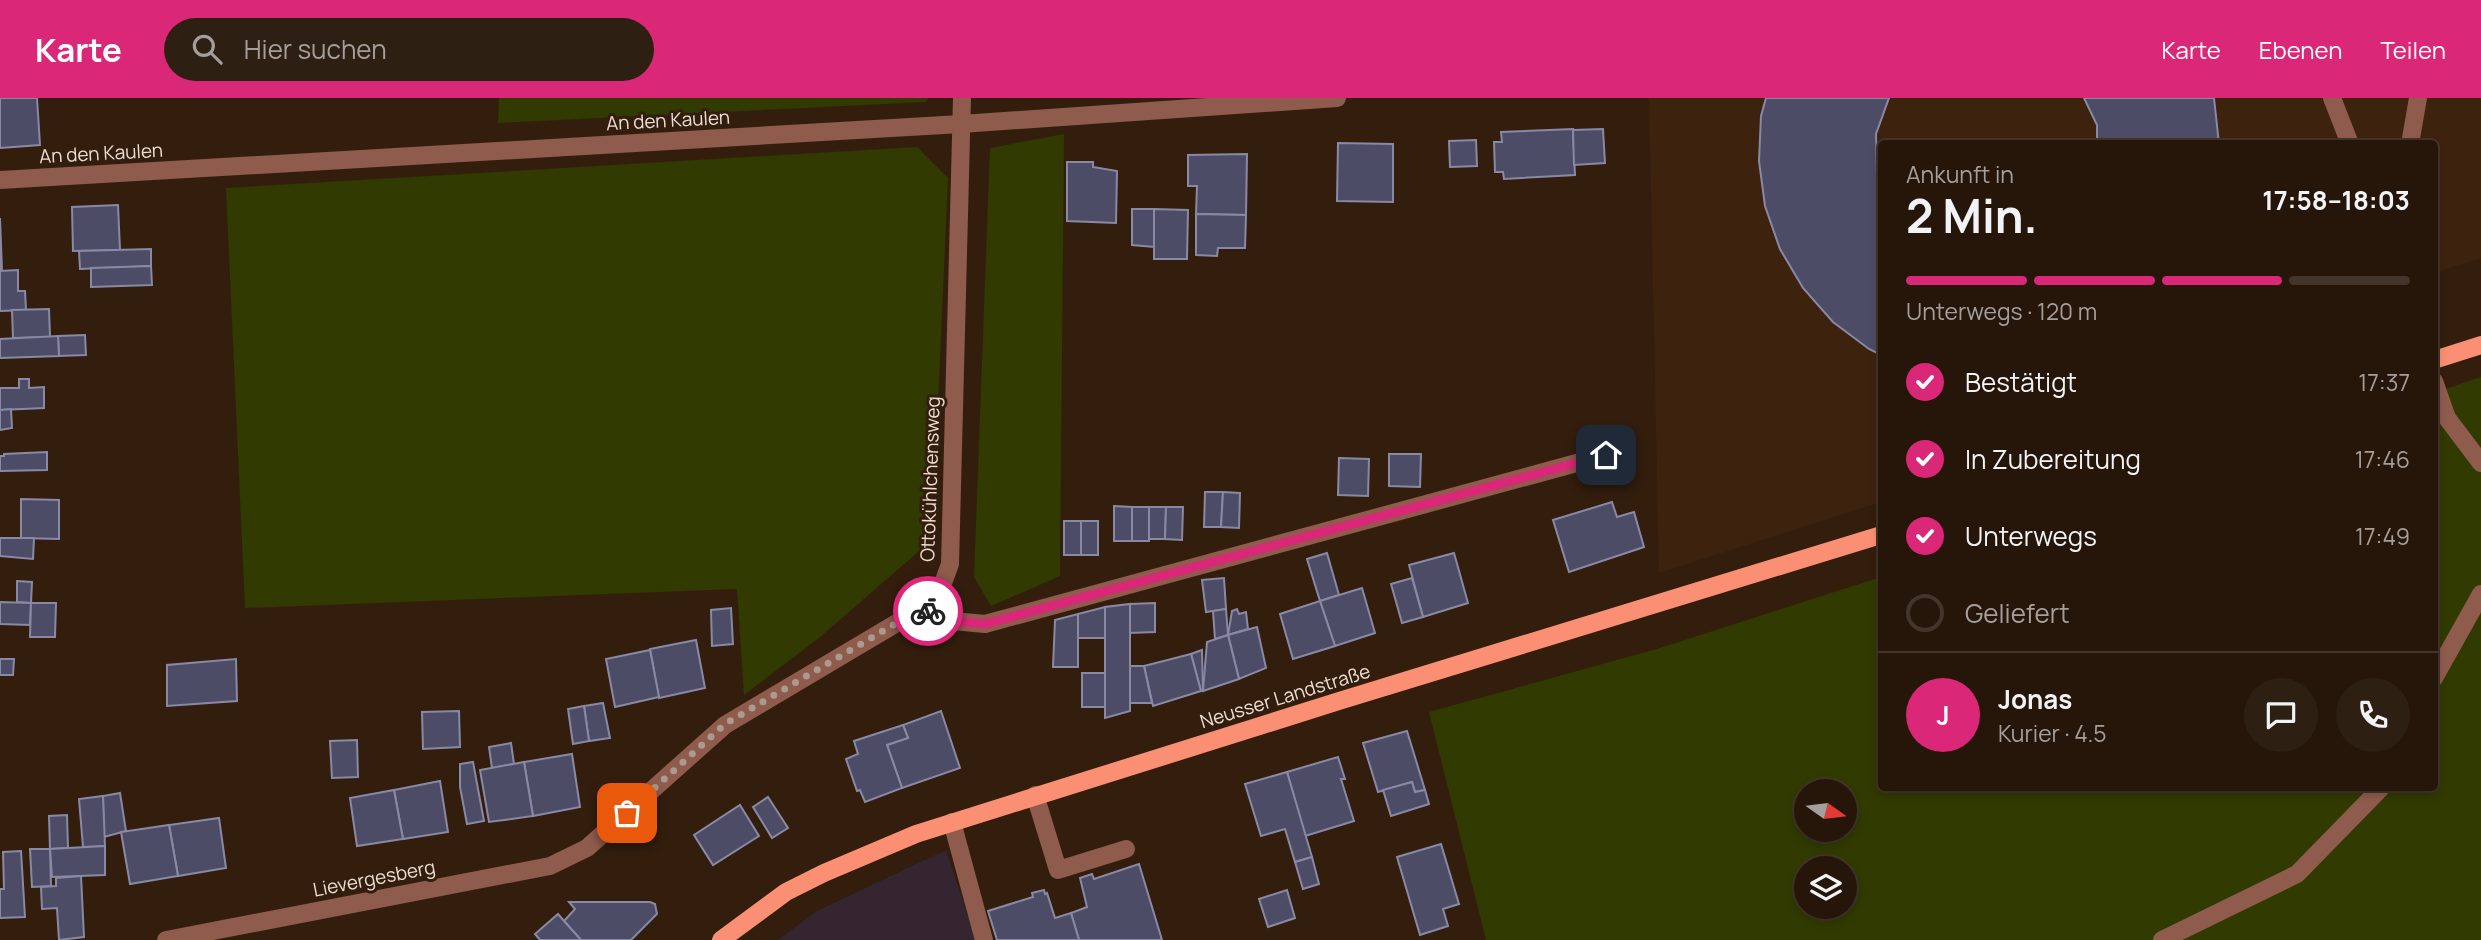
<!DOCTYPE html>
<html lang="de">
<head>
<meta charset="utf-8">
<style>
  body { margin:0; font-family:Manrope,sans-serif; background:#2e1f13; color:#f1f3f6; height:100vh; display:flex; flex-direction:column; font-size:26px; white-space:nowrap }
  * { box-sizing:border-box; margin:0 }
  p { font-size:23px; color:#a49f9c }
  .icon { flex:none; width:38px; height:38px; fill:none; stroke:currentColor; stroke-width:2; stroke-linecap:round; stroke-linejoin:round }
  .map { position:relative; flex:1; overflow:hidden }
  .panel { position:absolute; left:1878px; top:42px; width:560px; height:651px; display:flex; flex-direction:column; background:#26160a; border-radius:7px; box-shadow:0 4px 10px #0003,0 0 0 2px #42352b }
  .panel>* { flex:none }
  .needle { width:46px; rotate:104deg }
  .fabs { position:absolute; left:1794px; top:681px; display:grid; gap:14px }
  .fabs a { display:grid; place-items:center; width:63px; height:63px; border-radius:50%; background:#26160a; box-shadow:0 4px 10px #0003,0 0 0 2px #42352b; font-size:35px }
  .pin { position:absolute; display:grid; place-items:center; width:60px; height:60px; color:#fff; margin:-30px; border-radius:14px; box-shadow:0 4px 10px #0006 }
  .courier { position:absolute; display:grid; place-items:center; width:70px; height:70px; margin:-35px; border:5px solid #db2777; border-radius:50%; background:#fff; color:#222; box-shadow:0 2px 9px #0007 }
  .overview em { font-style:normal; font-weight:700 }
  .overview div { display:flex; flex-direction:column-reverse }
  .overview { display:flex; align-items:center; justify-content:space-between; height:119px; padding:0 28px }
  h1 { font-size:46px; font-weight:700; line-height:52px }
  .bar { display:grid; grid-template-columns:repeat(4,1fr); gap:10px 7px; align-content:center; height:84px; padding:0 28px }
  .bar i { height:9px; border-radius:5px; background:#42352b }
  .bar .selected { background:#db2777 }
  .bar p { grid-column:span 4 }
  .line { display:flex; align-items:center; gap:18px; padding:0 28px; border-top:2px solid #42352b }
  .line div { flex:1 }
  .round { display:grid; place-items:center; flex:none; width:74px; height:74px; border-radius:37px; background:#2e1f13 }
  ol { padding:0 28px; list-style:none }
  li { display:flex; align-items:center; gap:21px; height:77px }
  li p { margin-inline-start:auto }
  li .icon { padding:7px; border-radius:50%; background:#db2777; color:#fff; stroke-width:4 }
  li:last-child { color:#a49f9c }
  li i { width:38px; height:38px; border:4px solid #42352b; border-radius:50% }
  header { display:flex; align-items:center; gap:42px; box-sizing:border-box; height:98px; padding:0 35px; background:#db2777; color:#fff }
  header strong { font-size:33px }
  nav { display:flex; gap:38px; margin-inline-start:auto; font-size:24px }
  .search { width:490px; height:63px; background:#2e1f13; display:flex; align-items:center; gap:18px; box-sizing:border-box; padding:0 24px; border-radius:38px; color:#a49f9c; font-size:26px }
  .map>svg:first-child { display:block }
</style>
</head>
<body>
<header>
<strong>Karte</strong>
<div class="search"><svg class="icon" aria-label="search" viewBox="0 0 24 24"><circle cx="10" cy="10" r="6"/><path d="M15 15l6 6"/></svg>Hier suchen</div>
<nav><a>Karte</a><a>Ebenen</a><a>Teilen</a></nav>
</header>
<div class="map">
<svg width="2481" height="842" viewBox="0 0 2481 842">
  <rect width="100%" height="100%" fill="#331e0e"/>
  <polygon fill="#342531" points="946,752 976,842 778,842 817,813"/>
  <polygon fill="#3d220e" points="1649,0 2481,0 2481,160 2434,175 2434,46 1881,46 1881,404 1659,475"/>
  <g fill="#313a00" fill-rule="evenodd">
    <polygon points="499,0 929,0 925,4 498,25"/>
    <polygon points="1064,36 1060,478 991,508 974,479 990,50"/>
    <polygon points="917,49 948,80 932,442 820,539 744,597 737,491 245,510 226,90"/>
    <path d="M2481,279V842H1486L1429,614L1660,550L1881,479V690H2434V295ZM1806,693H1844V732H1806ZM1806,770H1844V808H1806Z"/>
  </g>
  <g fill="#4c4c66" stroke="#8989a5" stroke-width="2">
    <polygon points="0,0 37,0 40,47 0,50"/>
    <polygon points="1766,0 1889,0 1876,36 1877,80 1881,88 1881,257 1869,251 1833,224 1803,190 1780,151 1765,108 1759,63 1761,18"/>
    <polygon points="2084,0 2214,0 2219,46 2097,46 2097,27"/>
    <polygon points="1573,31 1575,77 1504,81 1503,74 1495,74 1494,44 1502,44 1501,34"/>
    <polygon points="1603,31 1605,65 1574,67 1573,32"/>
    <polygon points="1476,42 1477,68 1450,69 1449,43"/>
    <polygon points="1338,45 1393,46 1393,104 1337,103"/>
    <polygon points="1247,56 1246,117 1196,116 1197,88 1188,88 1188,57"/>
    <polygon points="1067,64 1093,64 1093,69 1117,73 1116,125 1067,123"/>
    <polygon points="118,107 120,152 73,153 72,109"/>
    <polygon points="1132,111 1154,111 1154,149 1132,147"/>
    <polygon points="1154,111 1188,112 1187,161 1154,161"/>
    <polygon points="1196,116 1246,117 1245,150 1218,150 1217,158 1196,157"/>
    <polygon points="0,120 2,173 0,173"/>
    <polygon points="151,151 151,168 80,171 79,153"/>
    <polygon points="151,168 152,187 91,189 91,170"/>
    <polygon points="18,172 18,193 25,193 26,212 0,213 0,173"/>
    <polygon points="49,211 50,239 13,240 12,212"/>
    <polygon points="85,237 86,257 59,258 58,238"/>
    <polygon points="58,238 59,258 0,260 0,241"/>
    <polygon points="19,281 29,281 29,290 44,289 44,310 0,312 0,290 19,290"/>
    <polygon points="11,311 12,330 0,332 0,312"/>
    <polygon points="47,354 47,372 0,373 0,358 4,358 4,356"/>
    <polygon points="1389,356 1421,356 1420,389 1389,388"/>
    <polygon points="1339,360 1369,361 1368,398 1338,397"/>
    <polygon points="1205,394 1223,394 1221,429 1204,429"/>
    <polygon points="1223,394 1240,395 1239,430 1221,429"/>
    <polygon points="21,401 59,402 59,441 21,440"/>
    <polygon points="1612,404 1617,419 1634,414 1644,449 1569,474 1553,422"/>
    <polygon points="1114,408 1132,409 1132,443 1114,443"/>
    <rect x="1132" y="409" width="17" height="34"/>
    <polygon points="1149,409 1166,409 1165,441 1149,441"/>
    <polygon points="1166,409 1183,409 1182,442 1165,441"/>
    <rect x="1064" y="423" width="17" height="34"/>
    <rect x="1081" y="423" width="17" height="34"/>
    <polygon points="0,440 34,440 33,461 0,458"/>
    <polygon points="1327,455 1339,497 1320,503 1307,461"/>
    <polygon points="1454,455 1468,505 1423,519 1409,467"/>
    <polygon points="1224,480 1226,511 1206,514 1202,482"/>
    <polygon points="1412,480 1423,519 1402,525 1391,486"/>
    <polygon points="17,483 32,484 31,505 17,504"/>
    <polygon points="1362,490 1375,535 1335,548 1320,503"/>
    <polygon points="1320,503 1335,548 1293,561 1280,516"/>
    <polygon points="0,504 31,505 30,527 0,526"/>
    <polygon points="31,505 56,505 55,539 30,539"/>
    <polygon points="1155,505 1155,534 1129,535 1130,506"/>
    <polygon points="1130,506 1130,613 1105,620 1105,509"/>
    <polygon points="1105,509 1105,540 1078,540 1078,516"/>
    <polygon points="731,510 733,546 712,548 711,512"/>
    <polygon points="1226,511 1228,537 1215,541 1213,513"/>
    <polygon points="1237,511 1239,516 1246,514 1248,531 1228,537 1232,513"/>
    <polygon points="1078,516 1078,569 1053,569 1055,522"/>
    <polygon points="1257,529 1266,570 1239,581 1228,537"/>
    <polygon points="1228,537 1239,581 1203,593 1207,544"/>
    <polygon points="696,542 705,590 659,600 650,551"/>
    <polygon points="650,552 659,599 615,609 606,561"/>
    <polygon points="1202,552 1203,593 1201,593 1191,556"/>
    <polygon points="1191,556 1201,593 1153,608 1144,568"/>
    <polygon points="0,561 14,561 13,577 0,577"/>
    <polygon points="236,561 237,603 167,608 167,567"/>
    <polygon points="1130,568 1144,568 1152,605 1130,605"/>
    <rect x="1082" y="575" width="23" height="34"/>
    <polygon points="603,605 610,640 589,643 584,608"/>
    <polygon points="584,608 589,643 573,646 568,611"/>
    <polygon points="459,613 460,649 423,651 422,614"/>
    <polygon points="941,613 960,670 902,690 887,647 908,640 903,627"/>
    <polygon points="903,627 908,640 887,647 902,690 865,704 860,692 857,693 846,661 858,656 854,643"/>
    <polygon points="1407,633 1425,692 1415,694 1412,684 1378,694 1363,645"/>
    <polygon points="357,642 358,679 332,680 330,643"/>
    <polygon points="511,645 514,666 492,670 489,649"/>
    <polygon points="572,656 580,709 533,718 524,664"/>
    <polygon points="1338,659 1345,681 1341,681 1354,723 1305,738 1287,674"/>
    <polygon points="473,664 484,723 467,726 460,689 460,666"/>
    <polygon points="524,664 533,718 489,724 480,672"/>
    <polygon points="1287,674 1312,759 1295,764 1285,731 1261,738 1245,686"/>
    <polygon points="440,683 448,734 403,741 394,692"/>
    <polygon points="1412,684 1415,694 1425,692 1429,706 1391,718 1383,692"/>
    <polygon points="394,692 403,741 357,748 350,700"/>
    <polygon points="120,695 126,733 104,739 103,698"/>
    <polygon points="103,698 105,748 83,749 79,701"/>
    <polygon points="768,699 788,730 772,740 753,709"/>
    <polygon points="740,707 759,738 713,767 694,737"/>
    <polygon points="67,717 68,750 50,751 49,718"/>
    <polygon points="219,720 226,770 178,778 169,727"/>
    <polygon points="169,727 178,778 130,786 121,734"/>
    <polygon points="1441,746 1459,806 1443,811 1448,828 1420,837 1397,759"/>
    <polygon points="105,748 105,777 52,779 50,751"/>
    <polygon points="30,751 50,751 51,788 32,789"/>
    <polygon points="21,753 25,819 0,820 0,791 4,791 3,754"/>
    <polygon points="1312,759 1319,786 1303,791 1295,764"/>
    <polygon points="1139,766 1162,842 1079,842 1071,815 1087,809 1080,780 1092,776 1094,781"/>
    <polygon points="81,778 84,839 59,842 57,810 42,811 41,789 56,788 56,780"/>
    <polygon points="1044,792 1045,796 1047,795 1055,820 1071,815 1079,842 997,842 988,813 1033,799 1032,795"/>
    <polygon points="1287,792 1295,820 1268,829 1259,801"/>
    <polygon points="569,804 650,804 655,806 657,816 631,842 581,842 564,823 575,811"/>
    <polygon points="558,816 564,823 581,842 540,842 535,836"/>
  </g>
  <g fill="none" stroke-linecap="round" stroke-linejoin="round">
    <g stroke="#8f5b4d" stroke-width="18">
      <polyline points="2332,0 2350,46"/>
      <polyline points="2410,46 2418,0"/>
      <polyline points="0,82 961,26 1337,0"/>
      <polyline points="2434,283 2447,320 2481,365"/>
      <polyline points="922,510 953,523 985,526 1606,357"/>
      <polyline points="2434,580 2481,496"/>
      <polyline points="1035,697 1058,772 1126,751"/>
      <polyline points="952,724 984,842"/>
      <polyline points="166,842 550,768 587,750 725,627 922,510 942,488 950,466 962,0"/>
      <polyline points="2162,842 2297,776 2381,690"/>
    </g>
    <g stroke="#fb8f73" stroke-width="18">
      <polyline points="2434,262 2481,247"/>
      <polyline points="721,842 786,794 824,775 916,736 1339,603 1881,437"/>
    </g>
  </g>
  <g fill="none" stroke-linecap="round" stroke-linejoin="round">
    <polyline stroke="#ab9a8e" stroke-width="7" stroke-dasharray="0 12.6" points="627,715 725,626 922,510 928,513"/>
    <polyline stroke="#db2777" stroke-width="9" points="928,513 953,523 985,526 1606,357"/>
  </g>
  <g text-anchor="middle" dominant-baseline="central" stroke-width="6" stroke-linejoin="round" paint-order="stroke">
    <g font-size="19" fill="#ecddd3" stroke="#331e0e">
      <text transform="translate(668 22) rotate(-3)">An den Kaulen</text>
      <text transform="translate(101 55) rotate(-3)">An den Kaulen</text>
      <text transform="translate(930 381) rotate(-88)">Ottokühlchensweg</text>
      <text transform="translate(1285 598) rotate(-17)">Neusser Landstraße</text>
      <text transform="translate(374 780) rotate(-11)">Lievergesberg</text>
    </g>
  </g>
</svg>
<div class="fabs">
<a><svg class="needle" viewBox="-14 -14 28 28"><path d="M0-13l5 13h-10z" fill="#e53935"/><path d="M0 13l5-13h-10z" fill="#a49f9c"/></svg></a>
<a><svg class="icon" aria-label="layers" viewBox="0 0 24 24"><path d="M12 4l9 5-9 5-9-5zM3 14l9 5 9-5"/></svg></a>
</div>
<div class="pin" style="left:627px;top:715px;background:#ea580c"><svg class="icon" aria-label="bag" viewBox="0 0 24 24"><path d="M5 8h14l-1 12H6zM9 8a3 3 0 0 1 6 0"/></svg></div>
<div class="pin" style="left:1606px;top:357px;background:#1f2937"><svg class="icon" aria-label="home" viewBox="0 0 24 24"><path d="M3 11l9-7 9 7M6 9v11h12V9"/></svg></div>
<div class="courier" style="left:928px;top:513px"><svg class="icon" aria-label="bike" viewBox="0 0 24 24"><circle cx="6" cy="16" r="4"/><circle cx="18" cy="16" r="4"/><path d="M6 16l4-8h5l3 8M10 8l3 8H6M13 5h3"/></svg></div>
<section class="panel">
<div class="overview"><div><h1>2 Min.</h1><p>Ankunft in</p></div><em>17:58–18:03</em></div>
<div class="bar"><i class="selected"></i><i class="selected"></i><i class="selected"></i><i></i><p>Unterwegs · 120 m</p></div>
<ol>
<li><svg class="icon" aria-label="check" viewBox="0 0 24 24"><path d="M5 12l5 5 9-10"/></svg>Bestätigt<p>17:37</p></li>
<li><svg class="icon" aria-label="check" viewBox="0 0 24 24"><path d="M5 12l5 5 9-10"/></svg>In Zubereitung<p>17:46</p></li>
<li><svg class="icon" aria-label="check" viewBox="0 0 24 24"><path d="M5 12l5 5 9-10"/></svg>Unterwegs<p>17:49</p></li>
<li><i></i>Geliefert</li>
</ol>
<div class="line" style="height:126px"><b class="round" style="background:#db2777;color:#fff">J</b><div><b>Jonas</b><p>Kurier · 4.5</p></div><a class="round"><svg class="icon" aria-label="chat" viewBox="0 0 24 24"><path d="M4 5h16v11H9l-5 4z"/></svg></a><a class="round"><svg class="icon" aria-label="phone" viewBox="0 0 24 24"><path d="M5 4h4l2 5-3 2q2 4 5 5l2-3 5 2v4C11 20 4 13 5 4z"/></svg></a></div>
</section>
</div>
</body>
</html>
